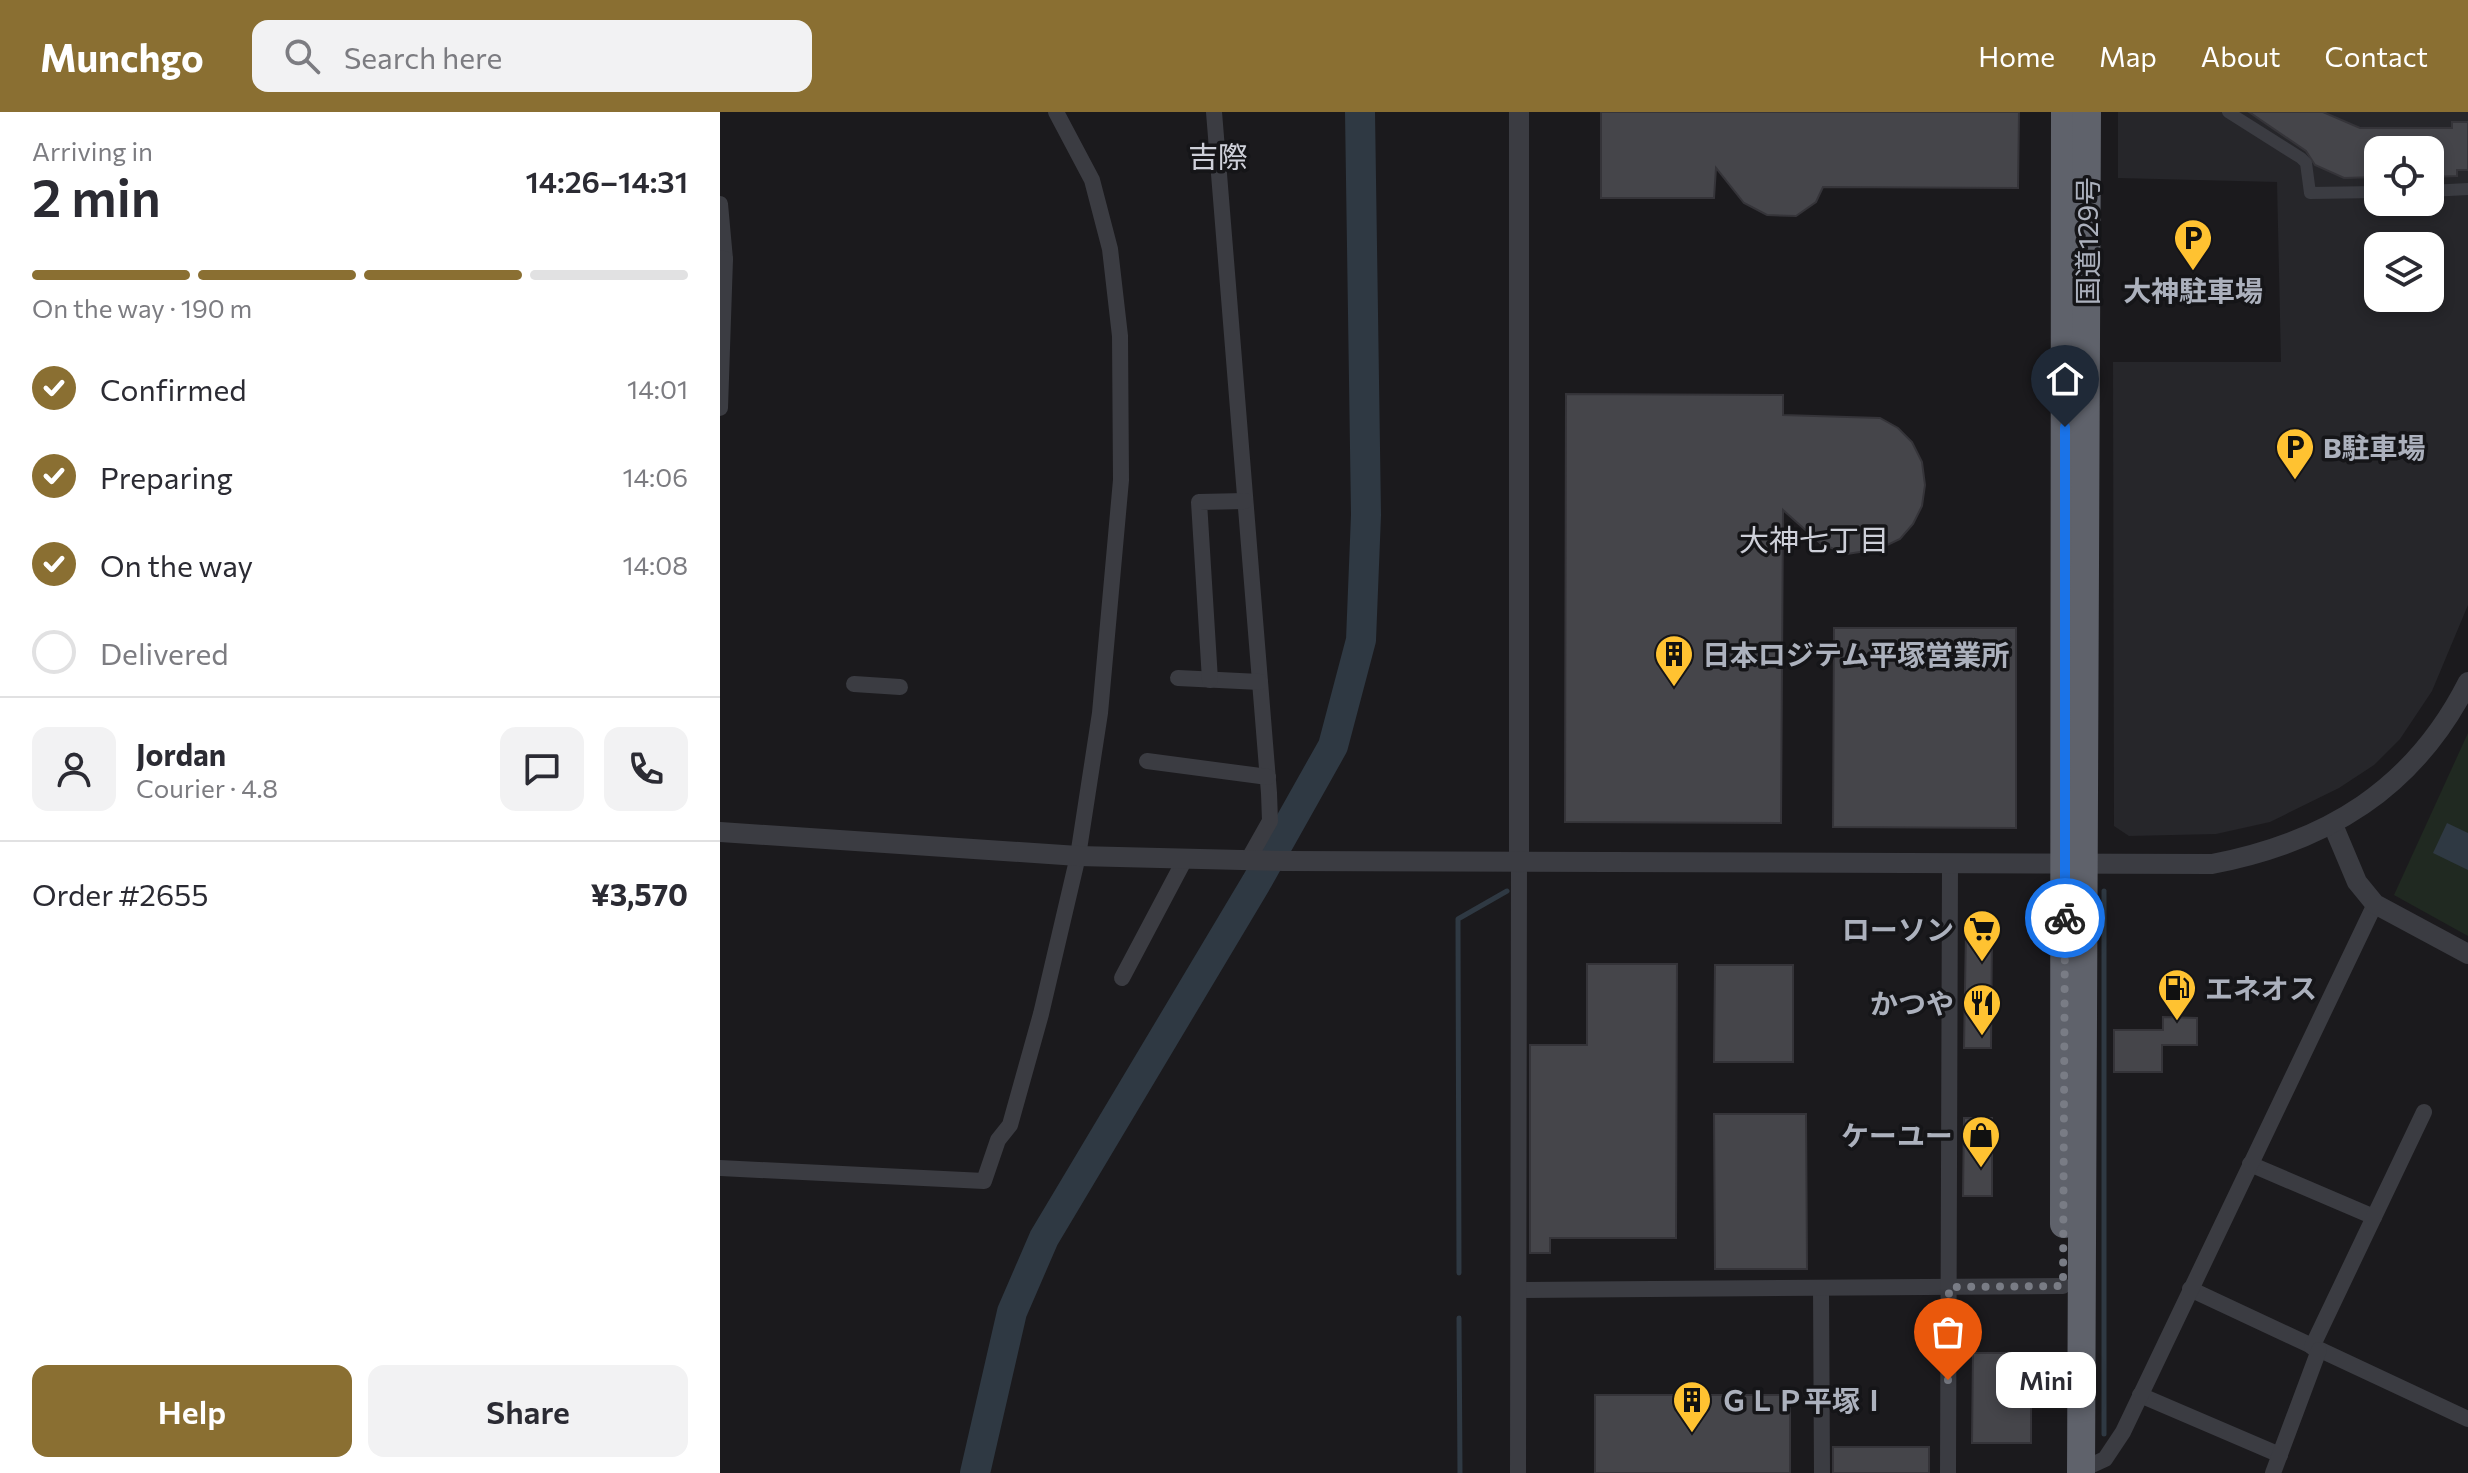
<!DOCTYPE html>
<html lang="en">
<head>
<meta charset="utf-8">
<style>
  body { margin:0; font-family:Commissioner,"Noto Sans JP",sans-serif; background:#f2f2f3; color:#2b2b33; height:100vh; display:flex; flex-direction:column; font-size:30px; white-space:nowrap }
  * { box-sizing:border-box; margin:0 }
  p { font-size:26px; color:#7c7c81 }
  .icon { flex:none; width:44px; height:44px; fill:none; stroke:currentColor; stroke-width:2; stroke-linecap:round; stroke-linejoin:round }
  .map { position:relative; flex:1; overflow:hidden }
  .panel { display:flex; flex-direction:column; background:#fff; width:720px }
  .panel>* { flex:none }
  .tools { position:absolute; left:1644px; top:24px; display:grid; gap:16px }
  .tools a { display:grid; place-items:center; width:80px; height:80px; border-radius:16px; background:#fff; box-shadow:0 4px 12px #0003; font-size:40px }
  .pin { position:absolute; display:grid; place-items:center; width:68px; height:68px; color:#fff; margin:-82px -34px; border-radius:50% 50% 50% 0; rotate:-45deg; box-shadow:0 0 8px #0007 }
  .pin .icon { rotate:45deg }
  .courier { position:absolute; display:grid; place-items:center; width:80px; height:80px; margin:-40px; border:6px solid #1a73e8; border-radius:50%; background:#fff; color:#222; box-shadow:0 2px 10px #0007 }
  .bubble { position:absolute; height:56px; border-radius:16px; background:#fff; box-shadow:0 4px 12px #0003; font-size:26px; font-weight:600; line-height:56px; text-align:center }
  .head em { font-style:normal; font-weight:600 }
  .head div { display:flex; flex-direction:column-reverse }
  .head { display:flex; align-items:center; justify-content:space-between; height:136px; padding:0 32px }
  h1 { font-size:52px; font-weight:600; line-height:60px }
  .bar { display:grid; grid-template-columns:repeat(4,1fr); gap:12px 8px; align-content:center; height:96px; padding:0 32px }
  .bar i { height:10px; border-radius:6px; background:#e1e1e2 }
  .bar .on { background:#8a6f32 }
  .bar p { grid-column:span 4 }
  .line { display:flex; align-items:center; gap:20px; padding:0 32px; border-top:2px solid #e1e1e2 }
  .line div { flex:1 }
  .round { display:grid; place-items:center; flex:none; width:84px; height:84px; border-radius:16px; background:#f2f2f3 }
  ol { padding:0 32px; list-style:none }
  li { display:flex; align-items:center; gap:24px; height:88px }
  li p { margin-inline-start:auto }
  li .icon { padding:8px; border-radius:50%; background:#8a6f32; color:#fff; stroke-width:4 }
  li:last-child { color:#7c7c81 }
  li i { width:44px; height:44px; border:4px solid #e1e1e2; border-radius:50% }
  .button { display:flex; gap:16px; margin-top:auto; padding:16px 32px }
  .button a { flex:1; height:92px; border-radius:16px; background:#8a6f32; color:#fff; font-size:32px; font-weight:600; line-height:92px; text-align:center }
  .button a+a { background:#f2f2f3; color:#2b2b33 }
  header { display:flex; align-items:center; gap:48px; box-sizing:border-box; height:112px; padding:0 40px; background:#8a6f32; color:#fff }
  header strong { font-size:38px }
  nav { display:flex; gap:44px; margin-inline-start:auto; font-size:28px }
  .search { width:560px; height:72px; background:#f2f2f3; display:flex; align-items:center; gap:20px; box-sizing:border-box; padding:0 28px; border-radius:16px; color:#7c7c81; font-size:30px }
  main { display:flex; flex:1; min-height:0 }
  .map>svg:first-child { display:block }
</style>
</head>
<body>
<header>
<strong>Munchgo</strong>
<div class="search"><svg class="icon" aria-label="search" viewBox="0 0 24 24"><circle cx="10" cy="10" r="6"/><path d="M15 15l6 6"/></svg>Search here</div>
<nav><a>Home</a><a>Map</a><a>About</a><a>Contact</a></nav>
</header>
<main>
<section class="panel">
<div class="head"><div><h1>2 min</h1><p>Arriving in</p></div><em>14:26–14:31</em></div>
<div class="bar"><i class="on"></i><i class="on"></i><i class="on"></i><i></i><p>On the way · 190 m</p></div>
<ol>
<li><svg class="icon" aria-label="check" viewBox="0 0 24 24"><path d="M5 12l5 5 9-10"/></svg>Confirmed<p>14:01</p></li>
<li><svg class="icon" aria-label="check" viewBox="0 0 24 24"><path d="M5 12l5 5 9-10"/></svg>Preparing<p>14:06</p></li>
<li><svg class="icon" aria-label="check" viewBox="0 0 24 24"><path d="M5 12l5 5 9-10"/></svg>On the way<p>14:08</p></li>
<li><i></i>Delivered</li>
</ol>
<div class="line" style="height:144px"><a class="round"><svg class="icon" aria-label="person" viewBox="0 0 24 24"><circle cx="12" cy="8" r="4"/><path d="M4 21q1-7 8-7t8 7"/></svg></a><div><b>Jordan</b><p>Courier · 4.8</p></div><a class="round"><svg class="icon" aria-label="chat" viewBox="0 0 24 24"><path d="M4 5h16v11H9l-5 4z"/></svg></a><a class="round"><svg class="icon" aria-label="phone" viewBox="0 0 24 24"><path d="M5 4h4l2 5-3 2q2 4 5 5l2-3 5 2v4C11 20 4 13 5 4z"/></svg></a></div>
<div class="line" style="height:104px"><div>Order #2655</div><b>¥3,570</b></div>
<div class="button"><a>Help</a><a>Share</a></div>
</section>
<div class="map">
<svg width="1748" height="1361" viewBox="0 0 1748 1361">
  <rect width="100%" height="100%" fill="#1b1a1d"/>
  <path fill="#26262a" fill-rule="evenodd" d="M1398,0H1748V493L1712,579L1680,627L1654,653L1619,676L1550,710L1496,722L1409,724L1394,714L1393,250H1561L1557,70L1398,66ZM1658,38H1710V90H1658ZM1658,134H1710V186H1658Z"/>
  <polygon fill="#202921" points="1748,621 1748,824 1674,783"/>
  <polygon fill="#2f3943" points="1727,711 1748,721 1748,758 1713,741"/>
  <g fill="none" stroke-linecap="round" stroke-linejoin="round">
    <g stroke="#2f3943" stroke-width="5">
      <polyline points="739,1161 738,807 787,779"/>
      <polyline points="739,1206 740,1361"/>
      <polyline points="1384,1322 1384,779"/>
    </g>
    <polyline stroke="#2f3943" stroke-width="30" points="255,1361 292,1200 324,1126 536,771 613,634 641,528 646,403 640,0"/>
  </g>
  <g fill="#45454a" stroke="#353439" stroke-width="2">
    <polygon points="881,0 1299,0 1298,76 1103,75 1096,90 1076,104 1047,103 1024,91 996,56 994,86 881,86"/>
    <polygon points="1529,0 1603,0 1640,16 1732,16 1732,10 1748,10 1748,58 1737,58 1737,64 1710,65 1710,38 1658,38 1658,65 1624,66 1595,53 1586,39"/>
    <polygon points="846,282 1063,283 1063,303 1160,306 1178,316 1192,330 1202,350 1205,373 1202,394 1193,412 1180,427 1159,437 1127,442 1101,432 1063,398 1061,711 845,710"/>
    <polygon points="1114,516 1296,516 1296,716 1113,715"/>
    <polygon points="1246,819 1272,820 1271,936 1244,936"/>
    <polygon points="867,852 957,852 956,1126 830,1126 830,1141 810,1141 810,933 867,933"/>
    <polygon points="995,853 1073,853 1073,950 994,950"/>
    <polygon points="1443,905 1477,906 1477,933 1442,933 1442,960 1394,960 1394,918 1443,918"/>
    <polygon points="994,1002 1086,1002 1087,1157 995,1157"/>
    <polygon points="1244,1006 1272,1006 1272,1084 1243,1084"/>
    <polygon points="1253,1241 1311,1241 1311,1331 1252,1331"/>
    <rect x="875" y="1283" width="195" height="78"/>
    <rect x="1113" y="1335" width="96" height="26"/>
  </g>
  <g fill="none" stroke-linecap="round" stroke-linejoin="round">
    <g stroke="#3b3c42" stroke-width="12">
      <polyline points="1508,0 1581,46 1586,51 1590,81 1658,80"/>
      <polyline points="1710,79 1748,77"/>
    </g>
    <g stroke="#3b3c42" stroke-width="16">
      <polyline points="494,0 549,681 550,709 528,748"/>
      <polyline points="0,92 5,147"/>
      <polyline points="0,146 5,147 0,296"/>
      <polyline points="458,566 540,570"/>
      <polyline points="490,568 479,390 525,389"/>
      <polyline points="134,572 180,575"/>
      <polyline points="427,649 548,665"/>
      <polyline points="402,866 465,747"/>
      <polyline points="1530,1052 1654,1105"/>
      <polyline points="0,1056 264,1069 278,1028 290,1013 321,902 358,744 380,601 401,368 400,224 390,137 372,68 336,0"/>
      <polyline points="1101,1176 1102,1361"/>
      <polyline points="1470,1177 1748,1307"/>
      <polyline points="799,1178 1343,1174"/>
      <polyline points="1592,1235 1704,1000"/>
      <polyline points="1420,1283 1560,1343"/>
      <polyline points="1361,1358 1385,1347 1403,1320 1655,792"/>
      <polyline points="798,1361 799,751"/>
      <polyline points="1228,1361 1230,751"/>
      <polyline points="1553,1361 1599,1238"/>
    </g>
    <g stroke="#3b3c42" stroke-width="20">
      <polyline points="799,0 799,751"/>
      <polyline points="1613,713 1637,770 1655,792 1748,842"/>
      <path d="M0,720L358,744L564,749L1492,752C1607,730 1694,677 1748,570"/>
    </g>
    <g stroke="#5f626b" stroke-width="28">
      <polyline points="1344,1112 1345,0"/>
      <polyline points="1361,1361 1367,0"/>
    </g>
  </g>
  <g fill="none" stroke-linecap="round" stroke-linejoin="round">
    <polyline stroke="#797c85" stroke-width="8" stroke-dasharray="0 14.4" points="1228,1268 1229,1175 1343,1174 1345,806"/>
    <polyline stroke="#1a73e8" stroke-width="10" points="1345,806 1345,315"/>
  </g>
  <defs>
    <symbol id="parking-pin" viewBox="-11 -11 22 30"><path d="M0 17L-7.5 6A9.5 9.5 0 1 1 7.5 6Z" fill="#ffc231" stroke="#151518"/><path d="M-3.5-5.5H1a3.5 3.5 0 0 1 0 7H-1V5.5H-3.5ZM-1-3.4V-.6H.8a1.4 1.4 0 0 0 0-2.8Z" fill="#111"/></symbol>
    <symbol id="building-pin" viewBox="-11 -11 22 30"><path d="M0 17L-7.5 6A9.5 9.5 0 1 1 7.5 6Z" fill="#ffc231" stroke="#151518"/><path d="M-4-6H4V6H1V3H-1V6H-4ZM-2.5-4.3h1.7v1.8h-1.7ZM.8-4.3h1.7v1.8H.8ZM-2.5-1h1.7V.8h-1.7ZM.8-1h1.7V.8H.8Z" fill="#111"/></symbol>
    <symbol id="supermarket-pin" viewBox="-11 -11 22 30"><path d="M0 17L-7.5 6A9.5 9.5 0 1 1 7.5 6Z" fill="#ffc231" stroke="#151518"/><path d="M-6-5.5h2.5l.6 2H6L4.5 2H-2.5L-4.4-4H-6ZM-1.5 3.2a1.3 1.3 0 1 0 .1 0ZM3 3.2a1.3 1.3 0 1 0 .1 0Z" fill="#111"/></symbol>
    <symbol id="fuel-pin" viewBox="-11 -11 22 30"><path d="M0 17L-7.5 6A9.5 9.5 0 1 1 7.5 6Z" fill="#ffc231" stroke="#151518"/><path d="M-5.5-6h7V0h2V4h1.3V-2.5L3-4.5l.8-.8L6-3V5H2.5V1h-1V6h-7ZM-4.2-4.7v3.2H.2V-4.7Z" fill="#111"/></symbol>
    <symbol id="restaurant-pin" viewBox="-11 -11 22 30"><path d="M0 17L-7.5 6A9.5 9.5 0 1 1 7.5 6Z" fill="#ffc231" stroke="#151518"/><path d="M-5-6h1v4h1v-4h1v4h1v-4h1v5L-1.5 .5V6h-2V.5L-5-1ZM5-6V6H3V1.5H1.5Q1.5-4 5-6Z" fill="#111"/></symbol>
    <symbol id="shop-pin" viewBox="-11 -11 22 30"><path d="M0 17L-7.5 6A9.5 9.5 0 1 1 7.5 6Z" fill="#ffc231" stroke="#151518"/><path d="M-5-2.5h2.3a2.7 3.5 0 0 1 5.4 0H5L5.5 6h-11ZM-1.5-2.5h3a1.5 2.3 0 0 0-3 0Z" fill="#111"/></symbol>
  </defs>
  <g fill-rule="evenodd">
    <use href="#parking-pin" x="1451" y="104" width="44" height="60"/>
    <use href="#parking-pin" x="1553" y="313" width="44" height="60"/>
    <use href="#building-pin" x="932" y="520" width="44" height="60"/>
    <use href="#supermarket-pin" x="1240" y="795" width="44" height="60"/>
    <use href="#fuel-pin" x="1435" y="854" width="44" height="60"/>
    <use href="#restaurant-pin" x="1240" y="869" width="44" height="60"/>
    <use href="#shop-pin" x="1239" y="1001" width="44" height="60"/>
    <use href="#building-pin" x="950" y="1266" width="44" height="60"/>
  </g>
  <g text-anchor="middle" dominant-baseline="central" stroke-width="7" stroke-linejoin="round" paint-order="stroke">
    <g font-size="28" fill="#acb1bd" stroke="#151518">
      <text transform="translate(1367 129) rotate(-90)">国道129号</text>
    </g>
    <g font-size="28" font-weight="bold" fill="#acb1bd" stroke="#151518" text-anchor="start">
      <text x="1473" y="178" text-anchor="middle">大神駐車場</text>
      <text x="1603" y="335">B駐車場</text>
      <text x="982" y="542">日本ロジテム平塚営業所</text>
      <text x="1234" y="817" text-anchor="end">ローソン</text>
      <text x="1485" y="876">エネオス</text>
      <text x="1234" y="891" text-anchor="end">かつや</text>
      <text x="1233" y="1023" text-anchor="end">ケーユー</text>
      <text x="1000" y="1288">ＧＬＰ平塚Ⅰ</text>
    </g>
    <g font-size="30" fill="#ced0d9" stroke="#151518">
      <text x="498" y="43">吉際</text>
      <text x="1094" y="426">大神七丁目</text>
    </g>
  </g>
</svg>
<div class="tools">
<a><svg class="icon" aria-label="locate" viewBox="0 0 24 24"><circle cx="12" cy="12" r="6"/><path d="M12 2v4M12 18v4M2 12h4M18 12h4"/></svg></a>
<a><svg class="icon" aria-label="layers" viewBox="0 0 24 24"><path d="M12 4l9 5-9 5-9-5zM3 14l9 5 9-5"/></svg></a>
</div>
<div class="pin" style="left:1228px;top:1268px;background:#ea580c"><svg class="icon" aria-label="bag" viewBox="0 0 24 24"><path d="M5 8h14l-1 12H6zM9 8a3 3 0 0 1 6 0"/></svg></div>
<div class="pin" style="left:1345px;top:315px;background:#1f2937"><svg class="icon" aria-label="home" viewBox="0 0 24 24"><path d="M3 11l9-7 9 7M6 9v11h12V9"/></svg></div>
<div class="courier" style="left:1345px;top:806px"><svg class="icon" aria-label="bike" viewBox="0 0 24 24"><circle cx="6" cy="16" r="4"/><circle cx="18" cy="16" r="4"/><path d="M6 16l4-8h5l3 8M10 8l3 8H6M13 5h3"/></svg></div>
<div class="bubble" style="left:1276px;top:1240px;width:100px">Mini</div>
</div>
</main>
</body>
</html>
